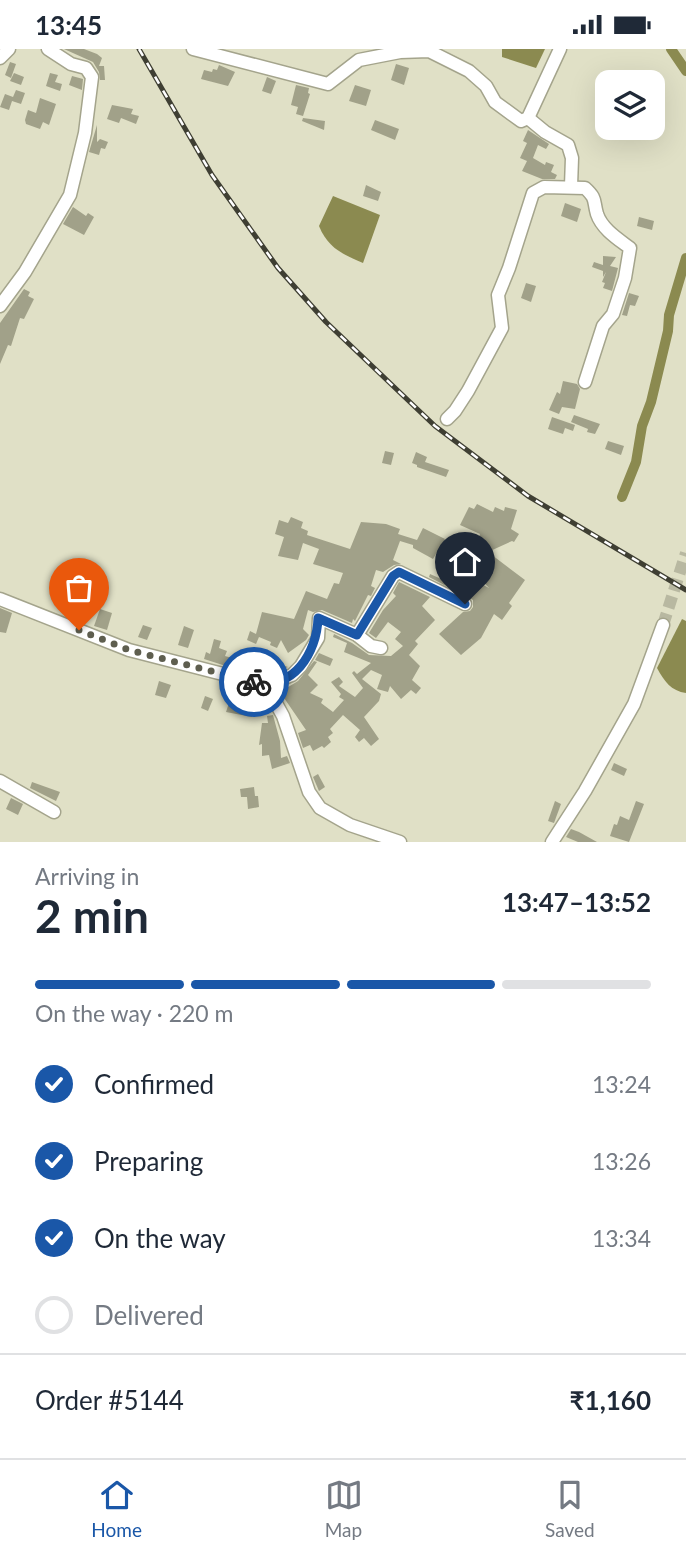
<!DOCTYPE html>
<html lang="en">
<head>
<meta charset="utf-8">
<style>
  body { margin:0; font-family:Lato,sans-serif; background:#f6f6f7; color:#1f2937; height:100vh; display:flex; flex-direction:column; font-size:26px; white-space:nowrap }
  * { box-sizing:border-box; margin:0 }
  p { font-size:23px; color:#747a83 }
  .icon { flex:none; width:38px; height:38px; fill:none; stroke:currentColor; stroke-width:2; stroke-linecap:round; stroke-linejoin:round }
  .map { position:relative; height:793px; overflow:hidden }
  .side { display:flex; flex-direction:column; background:#fff; flex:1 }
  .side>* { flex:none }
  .controls { position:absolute; left:595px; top:21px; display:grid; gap:14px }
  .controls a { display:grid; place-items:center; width:70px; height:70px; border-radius:14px; background:#fff; box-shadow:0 7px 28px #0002; font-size:35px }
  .pin { position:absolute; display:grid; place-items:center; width:60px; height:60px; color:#fff; margin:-72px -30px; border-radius:50% 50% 50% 0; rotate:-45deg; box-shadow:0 0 7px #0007 }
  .pin .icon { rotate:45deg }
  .courier { position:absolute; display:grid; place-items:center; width:70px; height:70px; margin:-35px; border:5px solid #1a57a8; border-radius:50%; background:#fff; color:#222; box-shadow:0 2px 9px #0007 }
  .overview em { font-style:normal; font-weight:700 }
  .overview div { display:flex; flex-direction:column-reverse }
  .overview { display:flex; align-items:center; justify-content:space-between; height:119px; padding:0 35px }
  h1 { font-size:46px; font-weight:700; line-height:52px }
  .bar { display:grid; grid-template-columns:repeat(4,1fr); gap:10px 7px; align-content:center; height:84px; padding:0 35px }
  .bar i { height:9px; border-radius:5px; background:#e0e1e3 }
  .bar .active { background:#1a57a8 }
  .bar p { grid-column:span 4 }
  .line { display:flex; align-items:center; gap:18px; padding:0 35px; border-top:2px solid #e0e1e3 }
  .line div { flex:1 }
  ol { padding:0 35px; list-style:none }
  li { display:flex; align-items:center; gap:21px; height:77px }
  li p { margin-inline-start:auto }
  li .icon { padding:7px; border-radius:50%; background:#1a57a8; color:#fff; stroke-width:4 }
  li:last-child { color:#747a83 }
  li i { width:38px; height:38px; border:4px solid #e0e1e3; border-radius:50% }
  .status { display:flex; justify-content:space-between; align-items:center; height:49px; padding:0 35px; background:#fff; direction:ltr }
  .status svg { height:19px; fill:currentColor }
  .menu { display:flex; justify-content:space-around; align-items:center; height:98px; border-top:2px solid #e0e1e3; background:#fff; font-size:19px; color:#747a83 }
  .menu a { display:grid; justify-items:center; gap:4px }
  .menu .active { color:#1a57a8 }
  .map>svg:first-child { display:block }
</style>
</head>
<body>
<div class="status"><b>13:45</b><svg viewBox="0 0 49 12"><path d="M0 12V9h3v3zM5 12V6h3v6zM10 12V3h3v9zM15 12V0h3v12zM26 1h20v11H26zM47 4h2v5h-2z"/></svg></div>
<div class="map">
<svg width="686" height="793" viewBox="0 0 686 793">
  <rect width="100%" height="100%" fill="#e0e0c6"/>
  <g fill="#8b8a50">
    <polygon points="502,0 545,0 536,19 502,8"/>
    <path d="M333,147L380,166L363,214C342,205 328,199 319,177Z"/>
    <path d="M682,570L686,572V644C671,642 664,632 657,619Z"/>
  </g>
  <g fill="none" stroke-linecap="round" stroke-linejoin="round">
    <g stroke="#8b8a50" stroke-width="10">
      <polyline points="671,0 686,22"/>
      <polyline points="622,448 636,413 642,377 651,353 668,282 669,266 686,209"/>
    </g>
  </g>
  <g fill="#a1a189">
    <polygon points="64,0 84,0 97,5 102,9 99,17 104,17 105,31 100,31 99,23 93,13"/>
    <polygon points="10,13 16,15 11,29 5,26"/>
    <polygon points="396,15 409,19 404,36 391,31"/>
    <polygon points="219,16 235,23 228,37 201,30 204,21 212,23 213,20 217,21"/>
    <polygon points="14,24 24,28 21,36 10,32"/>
    <polygon points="50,24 58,26 55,33 62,35 60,42 46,37"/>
    <polygon points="72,27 83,30 82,41 69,36"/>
    <polygon points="267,28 276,32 271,45 262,42"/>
    <polygon points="296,36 309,39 308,44 310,45 303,67 296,65 298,58 291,56"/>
    <polygon points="355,36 371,41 366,57 349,52"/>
    <polygon points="16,41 25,44 21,55 12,52 9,61 0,58 5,45 13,48"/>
    <polygon points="40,49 56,55 49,76 43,73 40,80 26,75 25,71 28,61 36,64"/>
    <polygon points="112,56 133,60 131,65 139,67 136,75 121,69 119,74 107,70"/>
    <polygon points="303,69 325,72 324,81 302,72"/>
    <polygon points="375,71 399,80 395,91 371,81"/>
    <polygon points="97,76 97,93 100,90 108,93 105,100 101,99 99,106 89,103"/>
    <polygon points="528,81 549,95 546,100 538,96 533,109 545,116 546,113 554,116 551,123 557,126 555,130 542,130 522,122 527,112 520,109 527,94 523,92"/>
    <polygon points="366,136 381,143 378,152 363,147"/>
    <polygon points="565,154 581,160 577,173 561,167"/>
    <polygon points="73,158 86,167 88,164 94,168 84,186 63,175"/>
    <polygon points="639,168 654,172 652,181 637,177"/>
    <polygon points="603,207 616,208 610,217 618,219 612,242 603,239 605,234 602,233 606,223 603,228 603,222 592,218 594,213 603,216"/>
    <polygon points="526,234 536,237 531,253 521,249"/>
    <polygon points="24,240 30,243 28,247 34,250 24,270 20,269 11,297 8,296 0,315 0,274"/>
    <polygon points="629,244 639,247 635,257 630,256 627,267 622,266"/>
    <polygon points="563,332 577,335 580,340 575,360 562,358 559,365 549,361 557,343 560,345"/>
    <polygon points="574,366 600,375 595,385 587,383 588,380 571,373"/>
    <polygon points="552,368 575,376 573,382 565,379 563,385 548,380"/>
    <polygon points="608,392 624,397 621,406 605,400"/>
    <polygon points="385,402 394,404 391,416 382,414"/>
    <polygon points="416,403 427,408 425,413 449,421 446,428 417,418 417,416 412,414"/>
    <polygon points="477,455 493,463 495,458 504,462 505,458 517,461 511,480 519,485 514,493 512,492 488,503 525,531 509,554 512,557 502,571 494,565 481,589 461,606 439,585 463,563 470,562 473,558 473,551 429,528 430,525 448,533 449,529 463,539 472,530 489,539 477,526 490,513 473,503 480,485 460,476 469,458 474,460"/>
    <polygon points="291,468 303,473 301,479 308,482 307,486 350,500 361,473 386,475 400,480 398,485 417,491 423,479 445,490 433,510 413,499 413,496 400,492 393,511 401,515 394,516 383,523 376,521 371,537 375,539 371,547 368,546 355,572 353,570 352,574 322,561 313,563 308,561 303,580 309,586 306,591 288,604 281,591 277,599 270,596 271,593 259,588 256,595 247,591 250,582 256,585 262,563 294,570 306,542 327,550 334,534 339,535 343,524 313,515 319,500 303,494 298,511 278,507 284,488 275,485 279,471 288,474"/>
    <polygon points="463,498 474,506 466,514 457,503"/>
    <polygon points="399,533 430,548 422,557 435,571 415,592 418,595 409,606 420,617 412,631 421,639 416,645 411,641 401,650 390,637 388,643 377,640 382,626 371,621 362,630 381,645 379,652 364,668 379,690 371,697 364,689 359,693 355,688 360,681 343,666 330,680 333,684 328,688 331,693 324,699 322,697 313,702 310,696 303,699 298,684 306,681 280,643 298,632 314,612 317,613 308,626 318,636 310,644 323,650 321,654 333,663 344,651 339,648 341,645 331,633 339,628 343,633 339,637 355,648 363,639 352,624 354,622 357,625 371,614 344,603 347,594 333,588 334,585 352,594 369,606 391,607 403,597 395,590 401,583 388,573 376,589 369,584 383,561 396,547 393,544"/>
    <polygon points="0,559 12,564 6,584 0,583"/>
    <polygon points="100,560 112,564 107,581 94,577"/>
    <polygon points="143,576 152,579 147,591 138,588"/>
    <polygon points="184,577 194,581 188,599 178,596"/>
    <polygon points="214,590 221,592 219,599 227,602 225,607 232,609 229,618 204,610 206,603 210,605"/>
    <polygon points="319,604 333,610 330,617 315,611"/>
    <polygon points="244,606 258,611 259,609 288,618 281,621 277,617 272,624 259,620 258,622 252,620 251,622 240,618"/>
    <polygon points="159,632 171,636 166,649 155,646"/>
    <polygon points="242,639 249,641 246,651 253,654 252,668 226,663 233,642 240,645"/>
    <polygon points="205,647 213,650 208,662 201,659"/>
    <polygon points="273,666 280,692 281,709 287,707 290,714 272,720 269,706 262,707 262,695 259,696 262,674 268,674 267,667"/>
    <polygon points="614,714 627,720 624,727 611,721"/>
    <polygon points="318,725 325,738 319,742 313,728"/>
    <polygon points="32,733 60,743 56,752 30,739"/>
    <polygon points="254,738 255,747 258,747 259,758 248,760 247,748 241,748 240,740"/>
    <polygon points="11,749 23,755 18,766 6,760"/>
    <polygon points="555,752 561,755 554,774 548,772"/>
    <polygon points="636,752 644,755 629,793 610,787 614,775 617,776 620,767 629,771"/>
    <polygon points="571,780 579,783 597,793 578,793 566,788"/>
  </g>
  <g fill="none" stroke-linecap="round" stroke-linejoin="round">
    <polyline stroke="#b8b8a1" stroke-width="12" stroke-dasharray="12 6" stroke-linecap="butt" points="663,576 686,504"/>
    <defs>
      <g id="minor">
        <polyline points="193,0 328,35 359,11 400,3 429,2 469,22 486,37 495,53 521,72 528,69 560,0"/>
        <polyline points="0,9 9,0"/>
        <polyline points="528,69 545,83 568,96 572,109 571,137"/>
        <polyline points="0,257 25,223 70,146 85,84 92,28 86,19 71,15 48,0"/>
        <path d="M447,370L455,362L468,342L502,279L498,246L509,219L533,144L544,138L585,139C597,150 593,151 597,165C602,180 618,190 630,199L625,229L613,265L603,277L585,333"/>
        <polyline points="0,550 129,601 266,636 292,626 301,617 318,589 319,569 357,586 371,597 381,599"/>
        <polyline points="357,586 393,527 399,523 465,555"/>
        <polyline points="266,636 283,667 309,743 320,759 350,776 400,793"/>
        <polyline points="0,732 54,763"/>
        <polyline points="552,793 585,742 634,655 663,576"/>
      </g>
    </defs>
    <use href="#minor" stroke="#a4a48c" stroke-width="15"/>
    <use href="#minor" stroke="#fff" stroke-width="12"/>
    <defs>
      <polyline id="rail" points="139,0 212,126 278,219 326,273 435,377 528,447 686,541"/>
    </defs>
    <use href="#rail" stroke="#3f3f33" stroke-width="5"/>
    <use href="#rail" stroke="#fff" stroke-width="2.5" stroke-dasharray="8" stroke-linecap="butt"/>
  </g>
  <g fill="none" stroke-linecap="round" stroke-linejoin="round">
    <polyline stroke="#5e5e4f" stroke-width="7" stroke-dasharray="0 12.6" points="79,581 129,601 254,633"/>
    <path stroke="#1a57a8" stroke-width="9" d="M254,633C293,642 317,604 318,569L357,586L393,527L399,523L465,555"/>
  </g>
</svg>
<div class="controls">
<a><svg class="icon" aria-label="layers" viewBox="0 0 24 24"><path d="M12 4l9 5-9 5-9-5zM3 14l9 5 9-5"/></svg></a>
</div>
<div class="pin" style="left:79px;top:581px;background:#ea580c"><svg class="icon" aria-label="bag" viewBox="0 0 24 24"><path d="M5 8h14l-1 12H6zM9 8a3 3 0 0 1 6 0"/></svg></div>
<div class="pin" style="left:465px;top:555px;background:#1f2937"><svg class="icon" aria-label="home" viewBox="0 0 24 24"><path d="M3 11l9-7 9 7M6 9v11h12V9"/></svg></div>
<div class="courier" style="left:254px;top:633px"><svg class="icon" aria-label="bike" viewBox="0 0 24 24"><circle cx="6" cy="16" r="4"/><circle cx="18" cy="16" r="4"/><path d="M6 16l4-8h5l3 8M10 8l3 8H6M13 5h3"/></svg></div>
</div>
<section class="side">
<div class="overview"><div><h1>2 min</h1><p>Arriving in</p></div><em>13:47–13:52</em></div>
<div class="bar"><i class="active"></i><i class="active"></i><i class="active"></i><i></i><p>On the way · 220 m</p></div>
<ol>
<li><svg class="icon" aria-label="check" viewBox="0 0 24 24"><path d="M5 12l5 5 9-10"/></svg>Confirmed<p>13:24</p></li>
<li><svg class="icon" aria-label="check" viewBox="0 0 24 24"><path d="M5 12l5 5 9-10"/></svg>Preparing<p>13:26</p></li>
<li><svg class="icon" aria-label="check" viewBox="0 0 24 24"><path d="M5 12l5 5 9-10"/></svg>On the way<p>13:34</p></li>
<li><i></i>Delivered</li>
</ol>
<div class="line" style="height:91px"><div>Order #5144</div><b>₹1,160</b></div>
</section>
<nav class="menu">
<a class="active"><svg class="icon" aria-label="home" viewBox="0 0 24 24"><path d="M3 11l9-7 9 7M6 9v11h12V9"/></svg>Home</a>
<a><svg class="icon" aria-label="map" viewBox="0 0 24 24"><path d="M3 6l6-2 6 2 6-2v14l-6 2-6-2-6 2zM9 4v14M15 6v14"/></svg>Map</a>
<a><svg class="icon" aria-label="saved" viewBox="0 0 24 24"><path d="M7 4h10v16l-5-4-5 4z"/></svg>Saved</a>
</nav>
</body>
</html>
